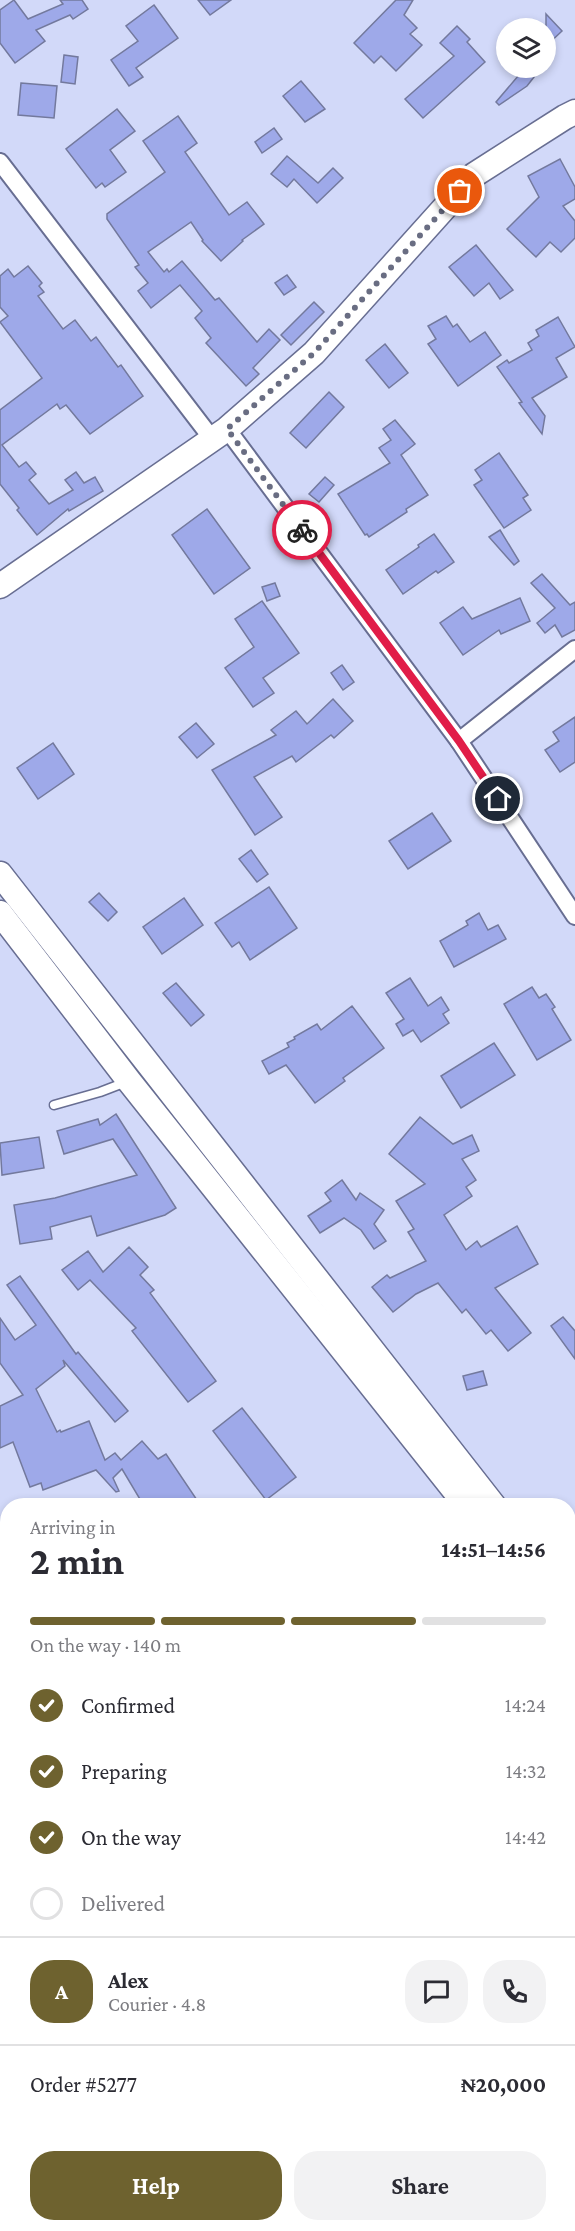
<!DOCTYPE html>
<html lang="en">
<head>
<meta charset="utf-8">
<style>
  body { margin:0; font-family:"Crimson Pro",serif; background:#f2f2f3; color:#2b2b33; height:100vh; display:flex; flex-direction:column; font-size:22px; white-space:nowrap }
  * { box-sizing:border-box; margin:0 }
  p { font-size:20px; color:#7c7c81 }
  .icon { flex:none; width:33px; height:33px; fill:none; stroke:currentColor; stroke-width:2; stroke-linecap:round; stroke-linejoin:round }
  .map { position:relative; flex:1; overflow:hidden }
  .sheet { position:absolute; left:0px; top:1498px; width:576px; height:734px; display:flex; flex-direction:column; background:#fff; border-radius:24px 24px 0 0; box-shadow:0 3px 9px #0003 }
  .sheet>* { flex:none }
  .tools { position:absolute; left:496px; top:18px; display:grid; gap:12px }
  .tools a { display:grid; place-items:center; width:60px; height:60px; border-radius:50%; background:#fff; box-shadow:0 3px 9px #0003; font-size:30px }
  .pin { position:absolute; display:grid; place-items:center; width:51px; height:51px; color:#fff; margin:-26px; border:3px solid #fff; border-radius:50%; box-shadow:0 2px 6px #0007 }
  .courier { position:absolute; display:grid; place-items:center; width:60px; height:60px; margin:-30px; border:4px solid #e11d48; border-radius:50%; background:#fff; color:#222; box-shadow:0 2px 8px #0007 }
  .overview em { font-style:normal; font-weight:700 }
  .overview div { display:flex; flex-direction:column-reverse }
  .overview { display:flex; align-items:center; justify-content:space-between; height:102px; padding:0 30px }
  h1 { font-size:39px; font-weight:700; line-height:45px }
  .bar { display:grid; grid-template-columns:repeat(4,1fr); gap:9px 6px; align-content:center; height:72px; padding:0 30px }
  .bar i { height:8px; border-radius:4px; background:#e1e1e2 }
  .bar .active { background:#6e622f }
  .bar p { grid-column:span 4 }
  .line { display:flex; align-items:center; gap:15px; padding:0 30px; border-top:2px solid #e1e1e2 }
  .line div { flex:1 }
  .round { display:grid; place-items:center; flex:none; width:63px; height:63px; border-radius:24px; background:#f2f2f3 }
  ol { padding:0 30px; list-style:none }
  li { display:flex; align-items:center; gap:18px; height:66px }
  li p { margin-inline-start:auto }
  li .icon { padding:6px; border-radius:50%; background:#6e622f; color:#fff; stroke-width:4 }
  li:last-child { color:#7c7c81 }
  li i { width:33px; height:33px; border:3px solid #e1e1e2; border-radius:50% }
  .button { display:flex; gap:12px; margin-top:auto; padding:12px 30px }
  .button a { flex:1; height:69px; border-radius:24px; background:#6e622f; color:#fff; font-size:24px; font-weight:700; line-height:69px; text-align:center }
  .button a+a { background:#f2f2f3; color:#2b2b33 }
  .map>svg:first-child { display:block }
</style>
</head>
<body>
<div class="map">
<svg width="575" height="2231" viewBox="0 0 575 2231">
  <rect width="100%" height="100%" fill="#d2d9f9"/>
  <g fill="#9ea9e9" stroke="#73799d" stroke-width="1.5">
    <polygon points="14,0 28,19 63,4 60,0 82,0 88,9 73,19 70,15 36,30 45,41 15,63 0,43 0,10"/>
    <polygon points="198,0 231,0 210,15"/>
    <polygon points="396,0 413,0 404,15 417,28 410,34 422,45 396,71 381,56 374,63 354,43"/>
    <polygon points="154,5 178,38 136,68 143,77 129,86 111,60 138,41 126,26"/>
    <polygon points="546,14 562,31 546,46"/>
    <polygon points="457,26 470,39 467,42 485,62 423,118 405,99 454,56 440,43"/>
    <polygon points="64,55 78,57 75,84 61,82"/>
    <polygon points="524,69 534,77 527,86 499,105 496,102"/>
    <polygon points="301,81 325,109 305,122 283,96"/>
    <polygon points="21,83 57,86 54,118 18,115"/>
    <polygon points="117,109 135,131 110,150 126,172 105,187 102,183 96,188 66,149"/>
    <polygon points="178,116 197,143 185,152 229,215 247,202 264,224 242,240 243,241 221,261 202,241 203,240 191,222 148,252 164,272 167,269 169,272 182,261 215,300 219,298 257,342 269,329 280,340 253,368 259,374 246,386 206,343 211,338 195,318 202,311 180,285 151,308 138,291 148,283 135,267 139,265 107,219 107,214 165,172 143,141"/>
    <polygon points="274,128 282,139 262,153 255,142"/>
    <polygon points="287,156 318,183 333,168 343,178 317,203 294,179 287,187 271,174"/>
    <polygon points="560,159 575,187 575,199 563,206 575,221 575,238 561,252 550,242 536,257 507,229 539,197 528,176"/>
    <polygon points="476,245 513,290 500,299 489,283 474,296 449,267"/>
    <polygon points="28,266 42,283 39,286 44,292 38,296 63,329 75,320 91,341 96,337 118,367 121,365 143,396 90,434 66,405 60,409 57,404 2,445 19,467 26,462 36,474 29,480 49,504 73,490 65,480 76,472 84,483 95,477 103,491 69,511 68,509 37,535 17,510 19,508 0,484 0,410 42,378 0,322 8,316 0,307 0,276 8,269 14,277"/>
    <polygon points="287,275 296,287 284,295 275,283"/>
    <polygon points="314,302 324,312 291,345 281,335"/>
    <polygon points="446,316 453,327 457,324 470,342 485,332 501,355 458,386 428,344 436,339 428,326"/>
    <polygon points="558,317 575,347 556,358 567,377 532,398 545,416 542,434 519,403 522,402 497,367 507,360 509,363 532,350 528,343 539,336 536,330"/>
    <polygon points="385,344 408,373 389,388 366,360"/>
    <polygon points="329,392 344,407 306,448 290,433"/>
    <polygon points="395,420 415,444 401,455 428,495 406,509 407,512 369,537 367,534 365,535 338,494 390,463 379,448 391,440 383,429"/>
    <polygon points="499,453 528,495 523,498 531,510 504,528 474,485 482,480 475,470"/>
    <polygon points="325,477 334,485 319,502 309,494"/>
    <polygon points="207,509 250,568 214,594 172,535"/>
    <polygon points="500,530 519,561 514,565 489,537"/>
    <polygon points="434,534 454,562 438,573 436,571 403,594 386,570 419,547 418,545"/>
    <polygon points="542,574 570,605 575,602 575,630 562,637 555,625 545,633 537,623 555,608 531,583"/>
    <polygon points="275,583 280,596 267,601 262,587"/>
    <polygon points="520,598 530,621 501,634 499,630 463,655 440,623 463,607 472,619"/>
    <polygon points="262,601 299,653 263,678 274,693 253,707 225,668 254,647 235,619"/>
    <polygon points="342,665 354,682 343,690 331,673"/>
    <polygon points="333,699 353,721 334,738 331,735 296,762 292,756 254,777 282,817 255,835 212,770 276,735 271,730 296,711 307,724"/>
    <polygon points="575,717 575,762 560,772 545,750 559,741 553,732"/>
    <polygon points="196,723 214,744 197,758 179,737"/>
    <polygon points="53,743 74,774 38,799 17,768"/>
    <polygon points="432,813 451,841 408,869 389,841"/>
    <polygon points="251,850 268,874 257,882 239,859"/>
    <polygon points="269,887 297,928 250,960 239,942 232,947 215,923"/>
    <polygon points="99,893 117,912 108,921 89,902"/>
    <polygon points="184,898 203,925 162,954 143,927"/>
    <polygon points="479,913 488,930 498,925 506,939 454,967 440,941 468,925 466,921"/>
    <polygon points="410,978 428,1006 441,997 449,1010 443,1014 449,1023 421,1042 413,1030 403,1036 396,1024 404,1019 386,993"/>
    <polygon points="176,983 204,1015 191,1026 163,993"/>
    <polygon points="532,987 539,998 546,994 555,1007 552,1009 571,1040 537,1060 504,1004"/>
    <polygon points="352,1006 384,1048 343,1078 345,1081 315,1103 286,1065 269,1074 262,1061 289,1047 287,1043 295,1039 294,1037 317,1024 321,1030"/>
    <polygon points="494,1043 515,1075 461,1108 441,1076"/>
    <polygon points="116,1114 176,1208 165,1215 97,1236 91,1216 50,1227 52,1239 20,1244 14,1205 55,1198 137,1175 113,1139 64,1154 57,1131 98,1119 100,1125"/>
    <polygon points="420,1117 453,1144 472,1135 479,1151 462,1159 476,1180 466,1187 472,1196 444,1215 466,1250 477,1241 481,1247 517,1226 538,1264 495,1288 531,1333 508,1351 491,1330 486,1334 466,1309 462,1313 438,1283 416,1294 393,1312 372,1287 387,1275 390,1278 426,1261 408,1232 414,1229 396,1201 425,1184 389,1154"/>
    <polygon points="39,1137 44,1168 2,1175 0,1143"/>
    <polygon points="342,1180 356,1200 360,1193 384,1210 374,1224 386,1241 374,1249 361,1230 344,1218 320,1233 308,1216 331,1201 325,1193"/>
    <polygon points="129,1247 148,1267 140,1275 154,1290 150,1293 216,1381 188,1402 132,1331 136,1328 90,1280 78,1290 62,1270 88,1251 103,1272"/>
    <polygon points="20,1276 76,1354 78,1352 128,1411 115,1422 63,1360 65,1366 36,1389 57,1432 60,1430 61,1432 89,1421 105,1460 115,1453 121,1460 142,1441 158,1459 166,1454 201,1506 144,1506 122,1469 113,1478 119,1491 116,1492 96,1470 43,1490 41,1483 30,1487 13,1442 0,1448 0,1406 23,1395 0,1363 0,1318 15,1340 36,1325 7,1285"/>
    <polygon points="563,1317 575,1331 575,1359 551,1326"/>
    <polygon points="483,1371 487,1385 467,1390 463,1376"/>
    <polygon points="242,1408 296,1477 266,1500 213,1431"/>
  </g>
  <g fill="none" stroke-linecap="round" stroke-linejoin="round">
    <defs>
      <polyline id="lane" points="54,1105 100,1092 126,1082"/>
      <g id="street">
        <polyline points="0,162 213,440"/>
        <polyline points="227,429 459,741 575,916"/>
        <polyline points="459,741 575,649"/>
        <polyline points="0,1537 8,1549"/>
        <polyline points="0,1883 8,1883"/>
      </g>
      <g id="secondary">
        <polyline points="0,586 227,429 314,353 474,175 565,117 575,112"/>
        <polyline points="0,874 494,1506"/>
        <polyline points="0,913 129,1081 467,1506"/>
        <polyline points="568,1600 575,1609"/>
        <polyline points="568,1636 575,1644"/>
        <polyline points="568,1914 575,1900"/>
        <polyline points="425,2231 428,2224"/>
      </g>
    </defs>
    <use href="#lane" stroke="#686e92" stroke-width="11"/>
    <use href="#street" stroke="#686e92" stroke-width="20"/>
    <use href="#secondary" stroke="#686e92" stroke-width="27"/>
    <use href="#lane" stroke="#fff" stroke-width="8"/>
    <use href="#street" stroke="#fff" stroke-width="16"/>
    <use href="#secondary" stroke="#fff" stroke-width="24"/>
  </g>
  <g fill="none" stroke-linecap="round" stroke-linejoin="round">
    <polyline stroke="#696d82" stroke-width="6" stroke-dasharray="0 10.8" points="302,530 227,429 314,353 460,191"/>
    <polyline stroke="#e11d48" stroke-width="8" points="302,530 459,741 498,799"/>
  </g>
</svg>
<div class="tools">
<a><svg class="icon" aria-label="layers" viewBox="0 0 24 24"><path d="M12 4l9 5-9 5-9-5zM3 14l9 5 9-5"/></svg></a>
</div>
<div class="pin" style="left:460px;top:191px;background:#ea580c"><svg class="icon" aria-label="bag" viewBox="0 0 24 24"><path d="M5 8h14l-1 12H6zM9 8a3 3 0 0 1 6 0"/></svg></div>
<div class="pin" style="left:498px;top:799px;background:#1f2937"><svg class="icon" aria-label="home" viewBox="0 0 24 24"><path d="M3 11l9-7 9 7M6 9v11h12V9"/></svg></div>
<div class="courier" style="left:302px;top:530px"><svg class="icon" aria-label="bike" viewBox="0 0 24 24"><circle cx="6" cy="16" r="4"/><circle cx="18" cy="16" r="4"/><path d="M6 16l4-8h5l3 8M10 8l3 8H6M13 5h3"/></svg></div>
<section class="sheet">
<div class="overview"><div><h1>2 min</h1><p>Arriving in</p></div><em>14:51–14:56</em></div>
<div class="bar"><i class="active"></i><i class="active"></i><i class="active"></i><i></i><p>On the way · 140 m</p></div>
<ol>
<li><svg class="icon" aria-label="check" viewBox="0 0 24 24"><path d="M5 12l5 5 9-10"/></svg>Confirmed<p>14:24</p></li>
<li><svg class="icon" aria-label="check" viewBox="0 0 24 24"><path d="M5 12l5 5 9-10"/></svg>Preparing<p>14:32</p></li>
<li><svg class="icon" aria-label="check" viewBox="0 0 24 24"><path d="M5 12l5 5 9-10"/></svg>On the way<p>14:42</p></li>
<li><i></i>Delivered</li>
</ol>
<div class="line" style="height:108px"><b class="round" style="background:#6e622f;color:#fff">A</b><div><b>Alex</b><p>Courier · 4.8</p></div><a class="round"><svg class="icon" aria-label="chat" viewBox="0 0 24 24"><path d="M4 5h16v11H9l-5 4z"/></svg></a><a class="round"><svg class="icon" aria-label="phone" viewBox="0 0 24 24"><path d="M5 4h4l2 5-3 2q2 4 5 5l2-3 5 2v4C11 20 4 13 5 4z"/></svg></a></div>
<div class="line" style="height:78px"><div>Order #5277</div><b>₦20,000</b></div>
<div class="button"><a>Help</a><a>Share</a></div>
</section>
</div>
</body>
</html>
